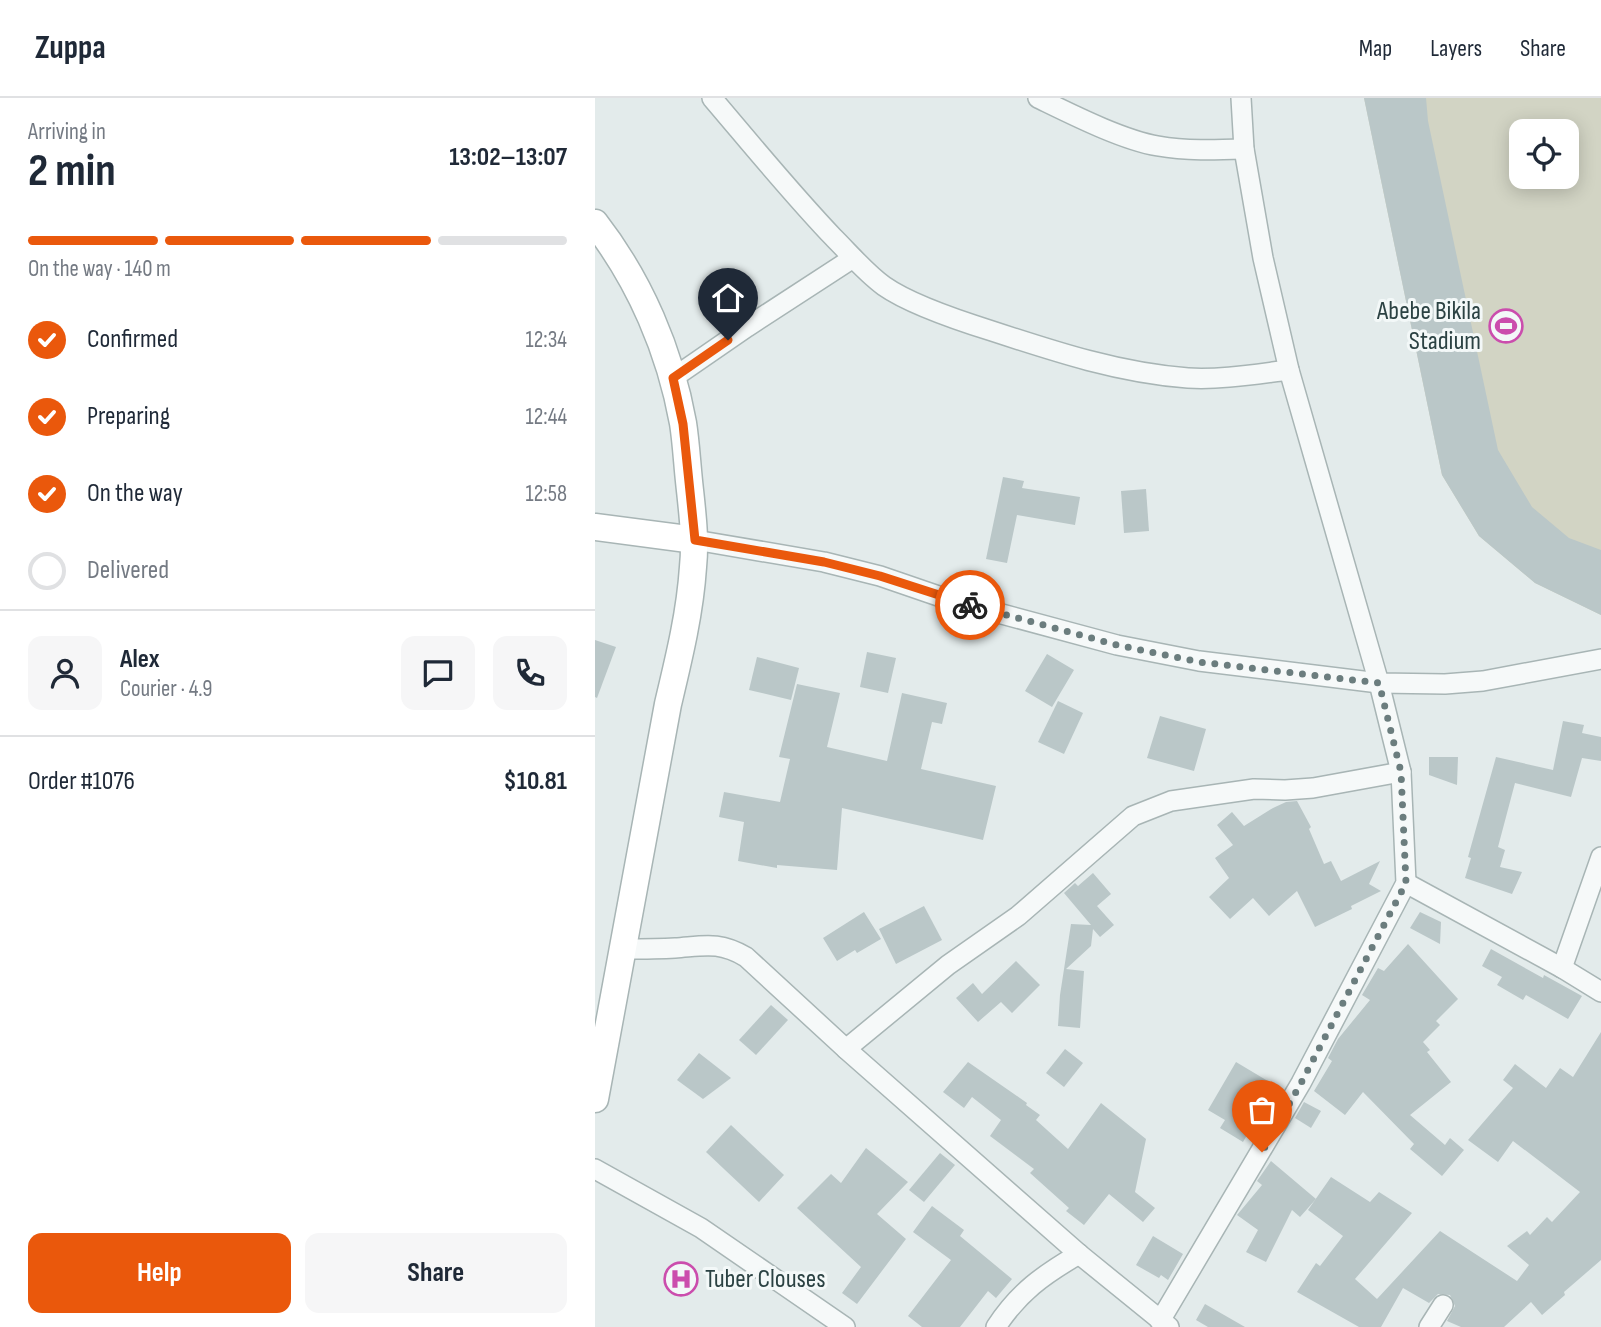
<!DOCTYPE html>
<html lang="en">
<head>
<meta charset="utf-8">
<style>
  body { margin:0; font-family:"Sofia Sans Condensed",sans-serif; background:#f6f6f7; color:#1f2937; height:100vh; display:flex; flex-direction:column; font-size:26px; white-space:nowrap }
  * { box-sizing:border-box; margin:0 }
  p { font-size:23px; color:#747a83 }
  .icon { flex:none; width:38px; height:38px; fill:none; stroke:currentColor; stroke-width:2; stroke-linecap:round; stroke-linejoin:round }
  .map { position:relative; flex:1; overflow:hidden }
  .drawer { display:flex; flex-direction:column; background:#fff; width:595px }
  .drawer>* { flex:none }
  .tools { position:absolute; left:914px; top:21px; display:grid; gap:14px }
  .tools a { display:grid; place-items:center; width:70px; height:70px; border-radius:14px; background:#fff; box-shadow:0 4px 18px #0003; font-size:35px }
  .pin { position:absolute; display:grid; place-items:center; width:60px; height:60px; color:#fff; margin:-72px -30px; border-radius:50% 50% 50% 0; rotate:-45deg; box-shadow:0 0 7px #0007 }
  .pin .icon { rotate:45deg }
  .courier { position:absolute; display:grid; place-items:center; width:70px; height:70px; margin:-35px; border:5px solid #ea580c; border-radius:50%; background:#fff; color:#222; box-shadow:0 2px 9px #0007 }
  .headline em { font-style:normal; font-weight:700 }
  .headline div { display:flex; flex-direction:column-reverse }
  .headline { display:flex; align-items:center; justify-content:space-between; height:119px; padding:0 28px }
  h1 { font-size:46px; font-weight:700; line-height:52px }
  .bar { display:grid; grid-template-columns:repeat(4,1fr); gap:10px 7px; align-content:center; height:84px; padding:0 28px }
  .bar i { height:9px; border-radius:5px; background:#e0e1e3 }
  .bar .on { background:#ea580c }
  .bar p { grid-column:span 4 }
  .line { display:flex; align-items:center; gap:18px; padding:0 28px; border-top:2px solid #e0e1e3 }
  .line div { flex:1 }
  .round { display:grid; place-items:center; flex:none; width:74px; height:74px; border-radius:14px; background:#f6f6f7 }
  ol { padding:0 28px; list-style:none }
  li { display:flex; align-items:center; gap:21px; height:77px }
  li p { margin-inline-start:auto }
  li .icon { padding:7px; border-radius:50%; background:#ea580c; color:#fff; stroke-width:4 }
  li:last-child { color:#747a83 }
  li i { width:38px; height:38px; border:4px solid #e0e1e3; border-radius:50% }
  .action { display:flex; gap:14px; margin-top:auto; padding:14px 28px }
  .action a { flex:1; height:80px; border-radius:14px; background:#ea580c; color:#fff; font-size:28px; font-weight:700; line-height:80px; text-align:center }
  .action a+a { background:#f6f6f7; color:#1f2937 }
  header { display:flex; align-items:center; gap:42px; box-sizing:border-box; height:98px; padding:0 35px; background:#fff; border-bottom:2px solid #e0e1e3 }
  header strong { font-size:33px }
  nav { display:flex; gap:38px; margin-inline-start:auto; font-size:24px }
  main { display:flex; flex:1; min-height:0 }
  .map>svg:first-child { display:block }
</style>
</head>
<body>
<header>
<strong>Zuppa</strong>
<nav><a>Map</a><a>Layers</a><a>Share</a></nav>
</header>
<main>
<section class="drawer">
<div class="headline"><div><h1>2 min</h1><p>Arriving in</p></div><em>13:02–13:07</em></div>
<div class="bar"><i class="on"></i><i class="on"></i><i class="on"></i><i></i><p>On the way · 140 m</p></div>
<ol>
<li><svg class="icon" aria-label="check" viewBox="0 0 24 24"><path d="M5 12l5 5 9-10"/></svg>Confirmed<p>12:34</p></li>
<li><svg class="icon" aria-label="check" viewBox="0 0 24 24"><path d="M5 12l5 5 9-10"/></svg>Preparing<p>12:44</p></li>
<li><svg class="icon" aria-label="check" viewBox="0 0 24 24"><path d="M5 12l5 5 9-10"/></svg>On the way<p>12:58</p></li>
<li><i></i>Delivered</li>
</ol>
<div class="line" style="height:126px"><a class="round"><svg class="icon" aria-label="person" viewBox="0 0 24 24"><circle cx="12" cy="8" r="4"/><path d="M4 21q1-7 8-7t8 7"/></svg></a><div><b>Alex</b><p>Courier · 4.9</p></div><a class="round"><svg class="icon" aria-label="chat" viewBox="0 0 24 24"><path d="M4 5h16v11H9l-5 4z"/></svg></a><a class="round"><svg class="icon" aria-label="phone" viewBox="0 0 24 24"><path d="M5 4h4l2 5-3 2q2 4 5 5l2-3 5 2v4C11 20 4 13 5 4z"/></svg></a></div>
<div class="line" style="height:91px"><div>Order #1076</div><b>$10.81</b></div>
<div class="action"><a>Help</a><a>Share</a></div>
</section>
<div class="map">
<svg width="1006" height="1229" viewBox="0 0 1006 1229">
  <rect width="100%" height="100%" fill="#e3ebeb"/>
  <path fill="#d2d4c4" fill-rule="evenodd" d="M769,0H1006V517L940,485L884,438L847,377ZM926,33H971V79H926Z"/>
  <g fill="#bac7c8">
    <polygon points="769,0 831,0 833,23 903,352 937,409 974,440 1006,452 1006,517 940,485 884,438 847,377"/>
    <polygon points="408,379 429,383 427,390 485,399 480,427 422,417 412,465 391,461"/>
    <polygon points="551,391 554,433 529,435 526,393"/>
    <polygon points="0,542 21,549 2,600 0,599"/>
    <polygon points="272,554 301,560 293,595 265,589"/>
    <polygon points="452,556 479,572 457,609 430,593"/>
    <polygon points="162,559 204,570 196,602 154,592"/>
    <polygon points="202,586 245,595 232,649 292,663 307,595 352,605 347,626 337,624 326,671 401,688 388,742 247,710 242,772 182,767 182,770 143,763 149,724 124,719 129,694 185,704 195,661 184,659"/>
    <polygon points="463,603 488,615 469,656 443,644"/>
    <polygon points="565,618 611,631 599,673 552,660"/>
    <polygon points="968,623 989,627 987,635 1006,639 1006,663 987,660 976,699 920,685 903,749 910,752 905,769 927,774 917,796 870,780 876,760 873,759 901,659 958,672"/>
    <polygon points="834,659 863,659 862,687 834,677"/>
    <polygon points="702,703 716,729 714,731 729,766 736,763 746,783 785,763 774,786 786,793 756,808 757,811 720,829 702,793 674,818 658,800 635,821 614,799 634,780 620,760 638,747 622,727 637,714 649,728 678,710 691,704"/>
    <polygon points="498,775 516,796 502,808 519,827 505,839 498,831 496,848 471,871 489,873 485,930 463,928 465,897 476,826 496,827 469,795 480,785 483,788"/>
    <polygon points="329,808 347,842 301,866 284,831"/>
    <polygon points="269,814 286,841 262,855 260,852 242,863 228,840"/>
    <polygon points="825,814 846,824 845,846 815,830"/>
    <polygon points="813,846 863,901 841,923 845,927 828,944 835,952 832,954 856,984 815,1017 850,1047 855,1040 869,1052 847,1078 815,1051 819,1046 768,994 750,1017 719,993 737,963 733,960 743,941 775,902 767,897 783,870 789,873"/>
    <polygon points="896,851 948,880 949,877 987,898 973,921 931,897 928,902 902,887 907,879 887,868"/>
    <polygon points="421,863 445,887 417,915 406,904 383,924 361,900 378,885 387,896"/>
    <polygon points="176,907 193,922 161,957 144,942"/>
    <polygon points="1006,934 1006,1162 969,1194 970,1197 947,1217 936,1204 909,1229 866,1229 852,1223 860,1208 855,1197 843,1196 834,1205 808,1190 786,1229 764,1229 702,1194 721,1165 725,1168 748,1138 713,1112 736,1079 775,1104 784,1094 817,1115 760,1181 782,1201 845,1133 922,1183 934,1167 912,1148 932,1133 935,1137 952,1119 957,1124 985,1094 918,1043 903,1064 873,1042 918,990 908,982 920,966 951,990 965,970 978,979"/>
    <polygon points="470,951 488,965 469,989 451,975"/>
    <polygon points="104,955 136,980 108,1001 82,982"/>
    <polygon points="373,964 432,1005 431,1007 445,1017 441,1022 473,1051 506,1005 551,1041 540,1094 560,1110 548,1124 514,1096 489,1127 471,1113 474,1110 435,1075 439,1071 395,1038 406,1022 377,999 369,1010 348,994"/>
    <polygon points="641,964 688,992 679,1007 672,1003 648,1044 625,1030 630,1022 613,1012"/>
    <polygon points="709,1004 726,1013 716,1030 700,1020"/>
    <polygon points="136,1027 189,1077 164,1104 111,1054"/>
    <polygon points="271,1050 313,1084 282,1116 311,1141 262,1206 247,1195 266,1169 202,1110 236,1076 246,1085"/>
    <polygon points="345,1055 360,1067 329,1104 314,1092"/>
    <polygon points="676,1063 721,1101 705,1119 697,1112 671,1164 651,1154 663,1132 642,1117 667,1087 662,1083"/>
    <polygon points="337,1108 369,1132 365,1138 417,1181 401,1200 393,1193 365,1229 327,1229 313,1218 356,1162 318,1134"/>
    <polygon points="558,1138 588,1156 573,1182 566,1177 564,1180 541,1167"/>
    <polygon points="610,1206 650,1229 613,1229 601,1222"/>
  </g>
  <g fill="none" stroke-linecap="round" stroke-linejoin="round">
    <defs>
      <g id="minor">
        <path d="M117,0C157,47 196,95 239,140C255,156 271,175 289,188C316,207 365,223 397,233C461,254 525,275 593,280C626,282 661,276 694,272"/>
        <path d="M443,0C476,16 527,42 563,48C591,53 620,52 649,51"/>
        <polyline points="78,280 152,229 258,160"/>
        <polyline points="100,442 229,464 285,478 355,502 522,547 604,563 784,585 850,586 888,583 1006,561"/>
        <polyline points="811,785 967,870 1006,894"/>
        <path d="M29,851C46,851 63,851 80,850C109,848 124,843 151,859L251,951L484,1156L574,1229"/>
        <polyline points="967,870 1006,759"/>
        <polyline points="251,951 353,867 423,818 538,718 576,703 659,691 690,692 718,690 806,674"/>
        <polyline points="0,1071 106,1130 250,1229"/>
        <polyline points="565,1223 706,985 811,785 806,674 784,585 694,272 668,160 649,51 646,0"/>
        <path d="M401,1229C424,1194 448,1177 484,1156"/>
        <polyline points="834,1229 848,1207"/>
      </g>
      <g id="secondary">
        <path d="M0,125C45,183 75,253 88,325C91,344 92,364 94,383C97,412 101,440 98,469C95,515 84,560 73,606L0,1001"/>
        <polyline points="0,429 100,442"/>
      </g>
    </defs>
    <use href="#minor" stroke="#a8b5b5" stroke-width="22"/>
    <use href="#secondary" stroke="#a8b5b5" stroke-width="29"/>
    <use href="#minor" stroke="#f6f9f9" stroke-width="19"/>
    <use href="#secondary" stroke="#fff" stroke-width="26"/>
  </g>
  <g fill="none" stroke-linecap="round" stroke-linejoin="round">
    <polyline stroke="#6b7d7e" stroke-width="7" stroke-dasharray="0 12.6" points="375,507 522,547 604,564 784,585 806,674 811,785 706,985 667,1054"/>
    <polyline stroke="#ea580c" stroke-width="9" points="133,242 78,280 88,326 100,442 229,464 285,478 375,507"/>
  </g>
  <defs>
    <symbol id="stadium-ring" viewBox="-11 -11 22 22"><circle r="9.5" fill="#f3f8f8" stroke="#cb4dad" stroke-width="1.5"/><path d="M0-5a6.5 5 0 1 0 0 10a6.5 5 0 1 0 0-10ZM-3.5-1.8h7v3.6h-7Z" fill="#cb4dad"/></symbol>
    <symbol id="hospital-ring" viewBox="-11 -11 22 22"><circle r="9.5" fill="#f3f8f8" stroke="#cb4dad" stroke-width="1.5"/><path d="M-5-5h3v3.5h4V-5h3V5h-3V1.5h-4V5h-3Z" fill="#cb4dad"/></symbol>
  </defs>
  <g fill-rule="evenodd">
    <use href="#stadium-ring" x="892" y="209" width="38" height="38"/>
    <use href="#hospital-ring" x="67" y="1162" width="38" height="38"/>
  </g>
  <g text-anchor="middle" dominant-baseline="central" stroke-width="6" stroke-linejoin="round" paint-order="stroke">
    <g font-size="26" fill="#2b4243" stroke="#f3f8f8" text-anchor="end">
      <text x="886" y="213">Abebe Bikila<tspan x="886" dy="30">Stadium</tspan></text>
      <text x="110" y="1181" text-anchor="start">Tuber Clouses</text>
    </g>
  </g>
</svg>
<div class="tools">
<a><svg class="icon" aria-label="locate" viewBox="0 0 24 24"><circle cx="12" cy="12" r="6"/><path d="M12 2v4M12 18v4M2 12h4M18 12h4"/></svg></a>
</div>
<div class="pin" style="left:667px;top:1054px;background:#ea580c"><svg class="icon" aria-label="bag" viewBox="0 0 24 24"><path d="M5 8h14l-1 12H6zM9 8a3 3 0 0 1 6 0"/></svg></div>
<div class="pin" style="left:133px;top:242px;background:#1f2937"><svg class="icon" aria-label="home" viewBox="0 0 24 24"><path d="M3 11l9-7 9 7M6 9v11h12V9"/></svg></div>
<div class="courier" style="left:375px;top:507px"><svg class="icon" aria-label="bike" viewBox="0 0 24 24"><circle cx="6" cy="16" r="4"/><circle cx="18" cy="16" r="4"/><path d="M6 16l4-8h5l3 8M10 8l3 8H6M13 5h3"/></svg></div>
</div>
</main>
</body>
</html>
